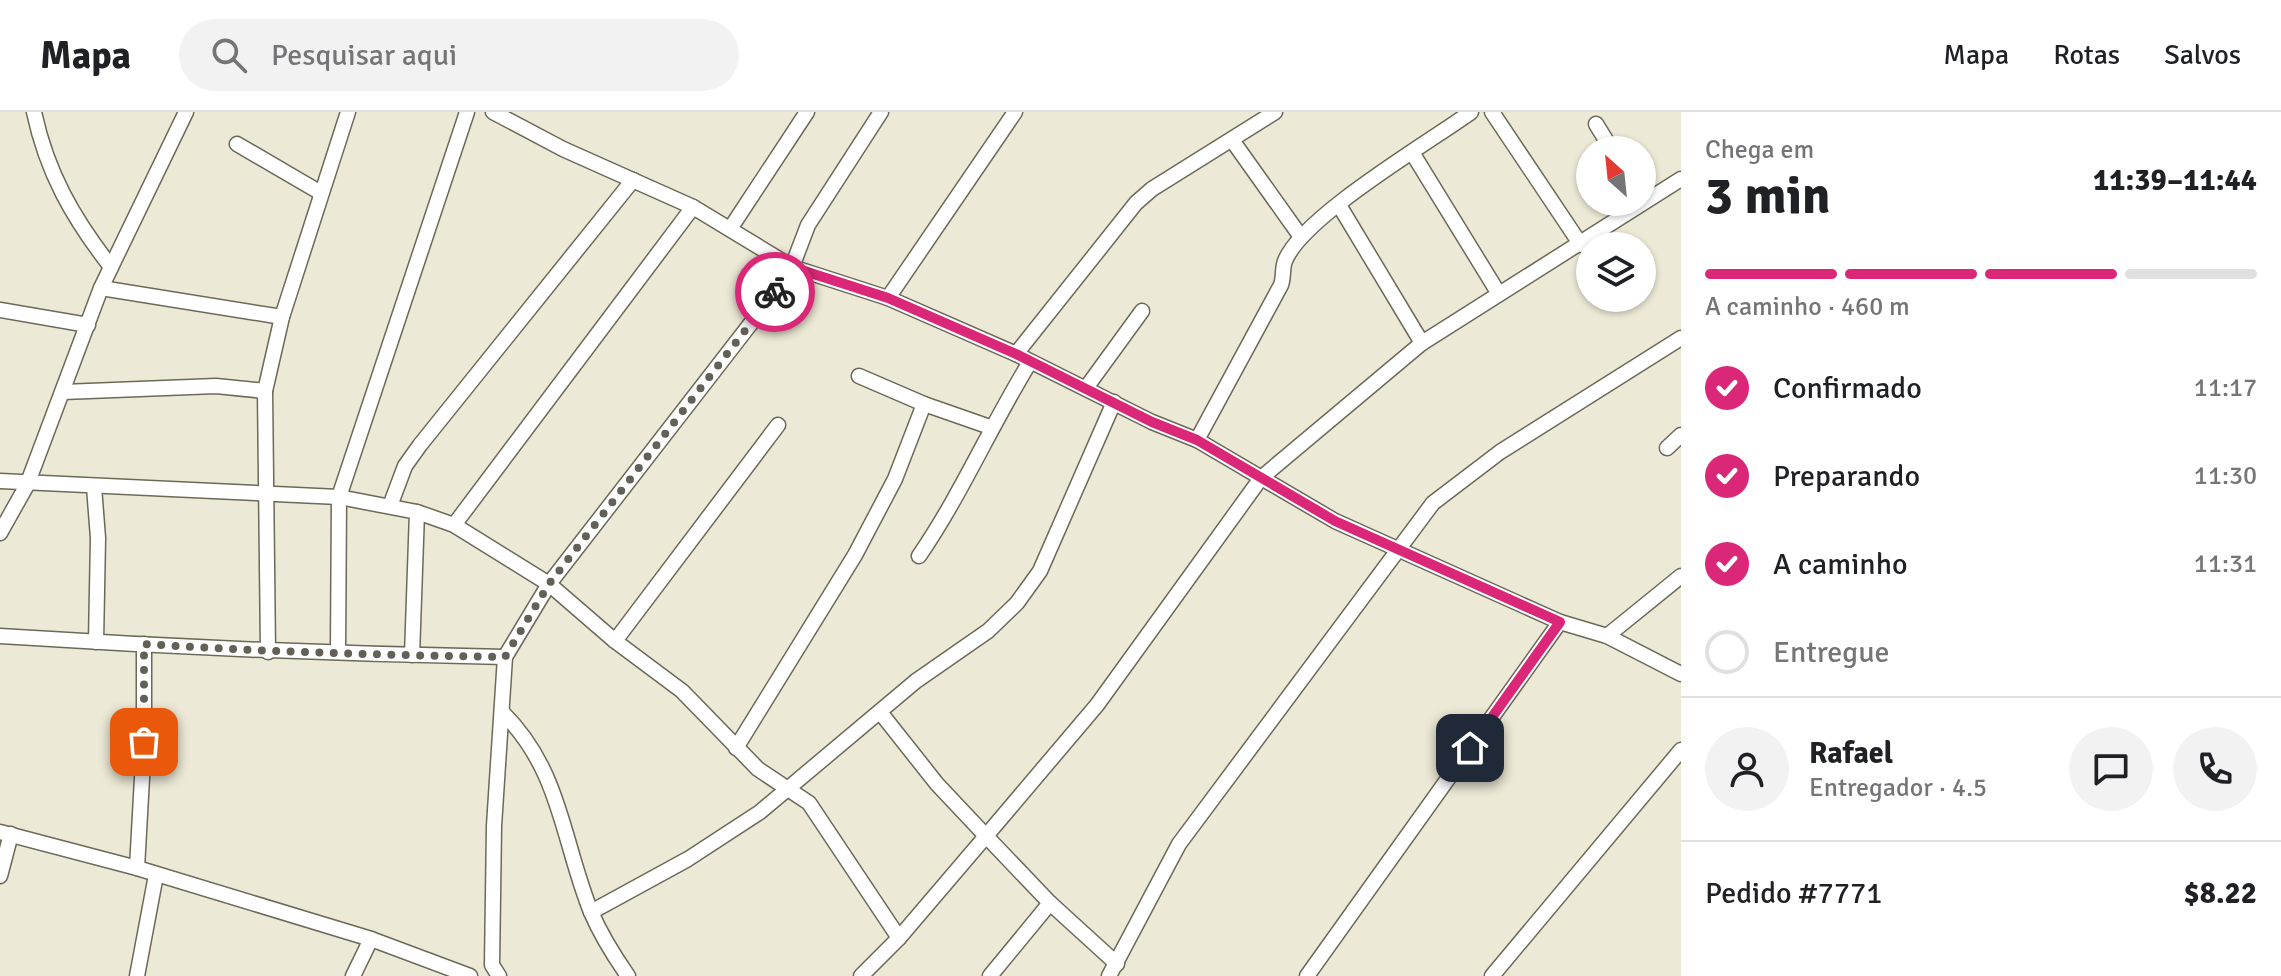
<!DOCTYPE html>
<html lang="pt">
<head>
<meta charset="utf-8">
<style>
  body { margin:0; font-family:Signika,sans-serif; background:#f2f2f2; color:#202124; height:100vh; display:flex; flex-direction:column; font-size:30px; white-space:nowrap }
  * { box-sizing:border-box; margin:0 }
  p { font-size:26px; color:#757577 }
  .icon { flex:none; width:44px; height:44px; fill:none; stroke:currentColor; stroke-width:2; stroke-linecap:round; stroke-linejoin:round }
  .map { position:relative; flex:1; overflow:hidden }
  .panel { display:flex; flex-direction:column; background:#fff; width:600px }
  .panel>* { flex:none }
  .needle { width:52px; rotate:333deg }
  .buttons { position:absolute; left:1576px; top:24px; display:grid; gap:16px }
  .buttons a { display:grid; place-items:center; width:80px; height:80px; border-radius:50%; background:#fff; box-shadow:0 2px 6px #0004; font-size:40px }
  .pin { position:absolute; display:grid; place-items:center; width:68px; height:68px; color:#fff; margin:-34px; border-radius:16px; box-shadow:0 4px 12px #0006 }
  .courier { position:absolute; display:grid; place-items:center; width:80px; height:80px; margin:-40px; border:6px solid #db2777; border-radius:50%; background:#fff; color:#222; box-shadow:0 2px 10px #0007 }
  .headline em { font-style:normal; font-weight:700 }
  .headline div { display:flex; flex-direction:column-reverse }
  .headline { display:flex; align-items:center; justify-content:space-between; height:136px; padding:0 24px }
  h1 { font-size:52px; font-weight:700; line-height:60px }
  .bar { display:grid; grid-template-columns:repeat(4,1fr); gap:12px 8px; align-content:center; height:96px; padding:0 24px }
  .bar i { height:10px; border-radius:6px; background:#e0e0e0 }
  .bar .selected { background:#db2777 }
  .bar p { grid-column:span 4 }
  .line { display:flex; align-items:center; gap:20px; padding:0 24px; border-top:2px solid #e0e0e0 }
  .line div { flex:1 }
  .round { display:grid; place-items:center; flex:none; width:84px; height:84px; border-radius:42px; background:#f2f2f2 }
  ol { padding:0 24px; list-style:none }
  li { display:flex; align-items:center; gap:24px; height:88px }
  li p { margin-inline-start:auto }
  li .icon { padding:8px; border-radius:50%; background:#db2777; color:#fff; stroke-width:4 }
  li:last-child { color:#757577 }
  li i { width:44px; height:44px; border:4px solid #e0e0e0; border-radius:50% }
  header { display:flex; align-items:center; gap:48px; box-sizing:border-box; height:112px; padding:0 40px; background:#fff; border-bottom:2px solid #e0e0e0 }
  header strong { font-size:38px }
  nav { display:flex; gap:44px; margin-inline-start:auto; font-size:28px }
  .search { width:560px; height:72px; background:#f2f2f2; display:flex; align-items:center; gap:20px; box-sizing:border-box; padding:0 28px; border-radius:44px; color:#757577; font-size:30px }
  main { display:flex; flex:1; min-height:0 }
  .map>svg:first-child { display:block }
</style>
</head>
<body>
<header>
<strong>Mapa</strong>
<div class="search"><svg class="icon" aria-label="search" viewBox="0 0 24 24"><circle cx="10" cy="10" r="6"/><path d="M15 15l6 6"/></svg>Pesquisar aqui</div>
<nav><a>Mapa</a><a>Rotas</a><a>Salvos</a></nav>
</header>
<main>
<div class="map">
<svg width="1681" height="864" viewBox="0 0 1681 864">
  <rect width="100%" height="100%" fill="#ece9d6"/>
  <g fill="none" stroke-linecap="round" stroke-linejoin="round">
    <defs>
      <g id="minor">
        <path d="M34,0C47,61 73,106 111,155"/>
        <polyline points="493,0 563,37 693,95 792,155 888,186 1016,242 1152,310 1197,328 1335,409 1560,510 1607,524 1681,562"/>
        <polyline points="1492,0 1581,133"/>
        <polyline points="1596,12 1612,38"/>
        <polyline points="1232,28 1301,125"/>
        <polyline points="237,32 321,81"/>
        <polyline points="1413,42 1499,182"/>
        <polyline points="1339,93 1422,231"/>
        <polyline points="730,117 807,0"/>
        <polyline points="101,176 282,205"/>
        <polyline points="888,186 1015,0"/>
        <polyline points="0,198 88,213"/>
        <polyline points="1016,242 1136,91 1152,77 1275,0"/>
        <polyline points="1086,276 1142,199"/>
        <polyline points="63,280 216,274 265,279"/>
        <polyline points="924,292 990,315"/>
        <path d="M1197,328L1281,173C1284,165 1282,156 1285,149C1302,105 1428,31 1471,0"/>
        <polyline points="1667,336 1681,323"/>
        <polyline points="0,369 339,385 417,400 454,413 549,472 615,529 682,579 758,657 809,691 899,826"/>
        <polyline points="94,375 98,426 96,530"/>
        <polyline points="390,394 405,354 420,333 633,68"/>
        <polyline points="454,413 693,95"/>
        <polyline points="0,421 27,373 101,176 186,0"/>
        <path d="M919,444C961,383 991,313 1030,250"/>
        <path d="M0,524C168,535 336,542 505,545"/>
        <polyline points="1607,524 1681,464"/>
        <polyline points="615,529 778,313"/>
        <polyline points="338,539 339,385 467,0"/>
        <polyline points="268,540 265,279 282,205 348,0"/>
        <polyline points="412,543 417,400"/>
        <path d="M502,600C561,658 562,728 591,800C601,823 614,844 628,864"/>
        <polyline points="736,636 855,443 895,367 924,292 859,264"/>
        <polyline points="0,720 137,756 371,827 470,864"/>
        <polyline points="137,756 144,630 144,532"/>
        <polyline points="0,764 11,722"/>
        <polyline points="591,800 688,747 760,700 916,569 988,519 1017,491 1040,459 1114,290"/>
        <polyline points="1117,852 1050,791 986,724 1097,593 1261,366 1422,231 1681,67"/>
        <polyline points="137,864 156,763"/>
        <polyline points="353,864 371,827"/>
        <polyline points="499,864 492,853 494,714 505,545 549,472 776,179 792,155 808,113 881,0"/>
        <polyline points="861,864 899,826 986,724 937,672 880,600"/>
        <polyline points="990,864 1050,791"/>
        <polyline points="1109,864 1179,732 1433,391 1500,340 1681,226"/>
        <polyline points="1307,864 1560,510"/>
        <polyline points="1492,864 1681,638"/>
      </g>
    </defs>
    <use href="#minor" stroke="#6c6959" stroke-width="17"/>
    <use href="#minor" stroke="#fff" stroke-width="14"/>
  </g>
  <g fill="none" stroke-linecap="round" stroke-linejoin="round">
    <path stroke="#636157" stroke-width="8" stroke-dasharray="0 14.4" d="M144,630V532C264,540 384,543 505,545L549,472L775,180"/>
    <polyline stroke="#db2777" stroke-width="10" points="775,180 792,155 888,186 1016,242 1152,310 1197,328 1335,409 1560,510 1470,636"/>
  </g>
</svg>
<div class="buttons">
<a><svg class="needle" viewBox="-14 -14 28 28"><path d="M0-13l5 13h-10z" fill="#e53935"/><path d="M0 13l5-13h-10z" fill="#757577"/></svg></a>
<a><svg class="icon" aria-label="layers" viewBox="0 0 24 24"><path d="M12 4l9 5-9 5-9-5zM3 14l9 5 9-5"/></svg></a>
</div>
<div class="pin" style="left:144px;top:630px;background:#ea580c"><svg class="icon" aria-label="bag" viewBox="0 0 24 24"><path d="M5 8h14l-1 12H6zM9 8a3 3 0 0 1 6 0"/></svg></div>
<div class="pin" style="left:1470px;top:636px;background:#1f2937"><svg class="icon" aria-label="home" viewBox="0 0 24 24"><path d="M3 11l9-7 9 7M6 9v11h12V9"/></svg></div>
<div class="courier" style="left:775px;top:180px"><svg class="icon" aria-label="bike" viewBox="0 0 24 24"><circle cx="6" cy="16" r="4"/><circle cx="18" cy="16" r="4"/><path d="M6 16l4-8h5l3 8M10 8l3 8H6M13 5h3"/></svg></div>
</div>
<section class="panel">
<div class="headline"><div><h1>3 min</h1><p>Chega em</p></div><em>11:39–11:44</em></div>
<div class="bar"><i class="selected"></i><i class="selected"></i><i class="selected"></i><i></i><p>A caminho · 460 m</p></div>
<ol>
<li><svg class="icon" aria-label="check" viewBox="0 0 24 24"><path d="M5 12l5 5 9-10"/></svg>Confirmado<p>11:17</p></li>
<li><svg class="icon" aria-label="check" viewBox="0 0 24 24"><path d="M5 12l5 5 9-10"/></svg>Preparando<p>11:30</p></li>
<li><svg class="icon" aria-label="check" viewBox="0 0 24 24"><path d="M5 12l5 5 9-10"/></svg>A caminho<p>11:31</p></li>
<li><i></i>Entregue</li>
</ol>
<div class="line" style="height:144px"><a class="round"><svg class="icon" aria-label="person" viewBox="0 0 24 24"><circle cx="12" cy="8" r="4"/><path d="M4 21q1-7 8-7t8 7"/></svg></a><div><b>Rafael</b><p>Entregador · 4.5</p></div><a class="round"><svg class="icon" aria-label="chat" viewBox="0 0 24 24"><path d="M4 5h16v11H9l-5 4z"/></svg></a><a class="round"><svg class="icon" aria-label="phone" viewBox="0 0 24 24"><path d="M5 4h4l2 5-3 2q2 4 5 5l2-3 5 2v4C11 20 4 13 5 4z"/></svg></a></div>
<div class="line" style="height:104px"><div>Pedido #7771</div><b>$8.22</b></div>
</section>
</main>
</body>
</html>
